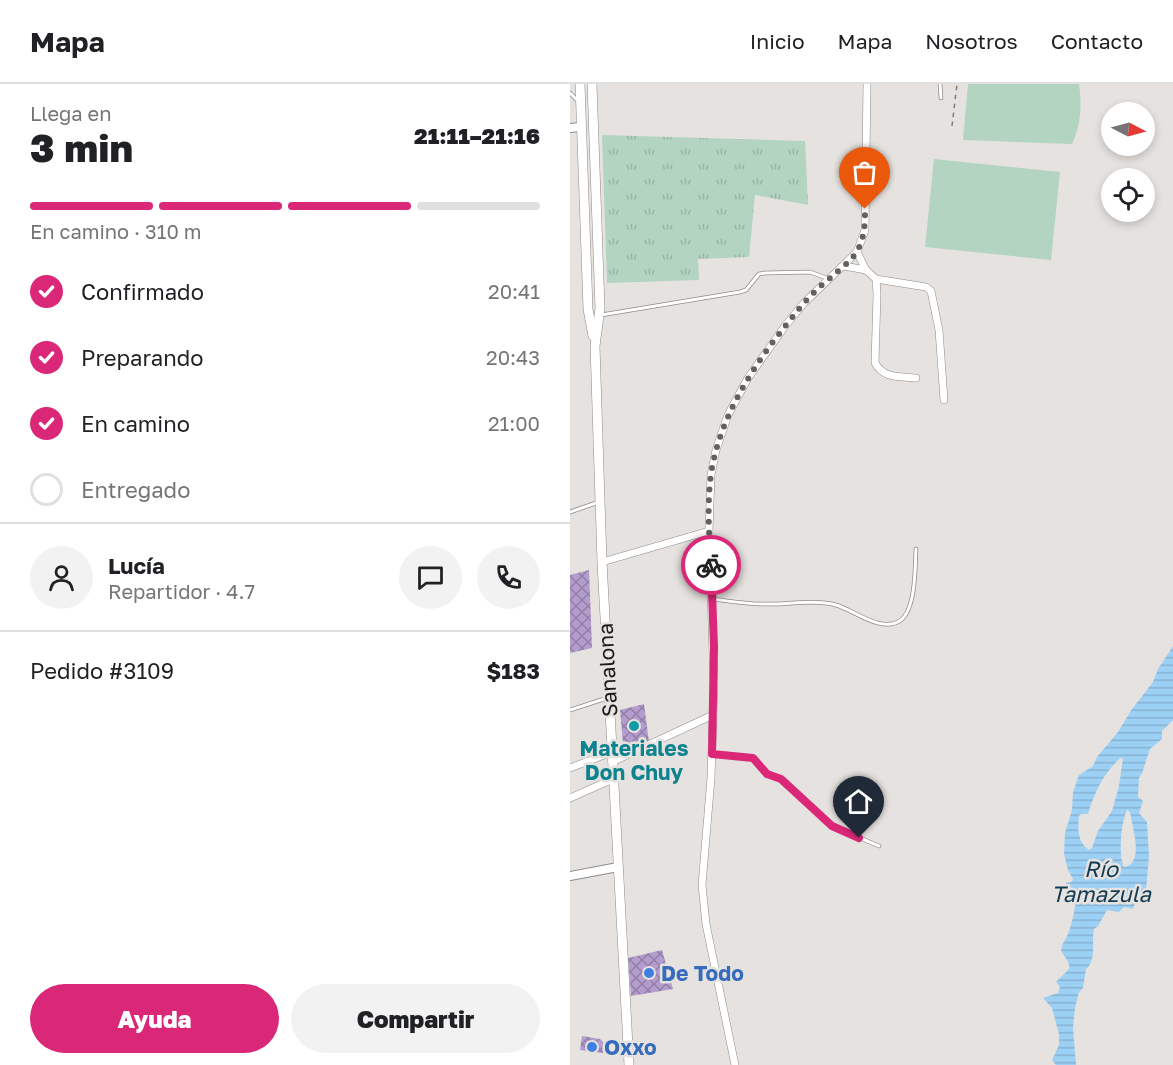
<!DOCTYPE html>
<html lang="es">
<head>
<meta charset="utf-8">
<style>
  body { margin:0; font-family:"Golos Text",sans-serif; background:#f2f2f2; color:#202124; height:100vh; display:flex; flex-direction:column; font-size:22px; white-space:nowrap }
  * { box-sizing:border-box; margin:0 }
  p { font-size:20px; color:#757577 }
  .icon { flex:none; width:33px; height:33px; fill:none; stroke:currentColor; stroke-width:2; stroke-linecap:round; stroke-linejoin:round }
  .map { position:relative; flex:1; overflow:hidden }
  .drawer { display:flex; flex-direction:column; background:#fff; width:570px }
  .drawer>* { flex:none }
  .needle { width:39px; rotate:96deg }
  .fabs { position:absolute; left:531px; top:18px; display:grid; gap:12px }
  .fabs a { display:grid; place-items:center; width:54px; height:54px; border-radius:50%; background:#fff; box-shadow:0 3px 9px #0003; font-size:30px }
  .pin { position:absolute; display:grid; place-items:center; width:51px; height:51px; color:#fff; margin:-62px -26px; border-radius:50% 50% 50% 0; rotate:-45deg; box-shadow:0 0 6px #0007 }
  .pin .icon { rotate:45deg }
  .courier { position:absolute; display:grid; place-items:center; width:60px; height:60px; margin:-30px; border:4px solid #db2777; border-radius:50%; background:#fff; color:#222; box-shadow:0 2px 8px #0007 }
  .headline em { font-style:normal; font-weight:800 }
  .headline div { display:flex; flex-direction:column-reverse }
  .headline { display:flex; align-items:center; justify-content:space-between; height:102px; padding:0 30px }
  h1 { font-size:39px; font-weight:800; line-height:45px }
  .bar { display:grid; grid-template-columns:repeat(4,1fr); gap:9px 6px; align-content:center; height:72px; padding:0 30px }
  .bar i { height:8px; border-radius:4px; background:#e0e0e0 }
  .bar .active { background:#db2777 }
  .bar p { grid-column:span 4 }
  .line { display:flex; align-items:center; gap:15px; padding:0 30px; border-top:2px solid #e0e0e0 }
  .line div { flex:1 }
  .round { display:grid; place-items:center; flex:none; width:63px; height:63px; border-radius:32px; background:#f2f2f2 }
  ol { padding:0 30px; list-style:none }
  li { display:flex; align-items:center; gap:18px; height:66px }
  li p { margin-inline-start:auto }
  li .icon { padding:6px; border-radius:50%; background:#db2777; color:#fff; stroke-width:4 }
  li:last-child { color:#757577 }
  li i { width:33px; height:33px; border:3px solid #e0e0e0; border-radius:50% }
  .button { display:flex; gap:12px; margin-top:auto; padding:12px 30px }
  .button a { flex:1; height:69px; border-radius:36px; background:#db2777; color:#fff; font-size:24px; font-weight:800; line-height:69px; text-align:center }
  .button a+a { background:#f2f2f2; color:#202124 }
  header { display:flex; align-items:center; gap:36px; box-sizing:border-box; height:84px; padding:0 30px; background:#fff; border-bottom:2px solid #e0e0e0 }
  header strong { font-size:28px }
  nav { display:flex; gap:33px; margin-inline-start:auto; font-size:21px }
  main { display:flex; flex:1; min-height:0 }
  .map>svg:first-child { display:block }
</style>
</head>
<body>
<header>
<strong>Mapa</strong>
<nav><a>Inicio</a><a>Mapa</a><a>Nosotros</a><a>Contacto</a></nav>
</header>
<main>
<section class="drawer">
<div class="headline"><div><h1>3 min</h1><p>Llega en</p></div><em>21:11–21:16</em></div>
<div class="bar"><i class="active"></i><i class="active"></i><i class="active"></i><i></i><p>En camino · 310 m</p></div>
<ol>
<li><svg class="icon" aria-label="check" viewBox="0 0 24 24"><path d="M5 12l5 5 9-10"/></svg>Confirmado<p>20:41</p></li>
<li><svg class="icon" aria-label="check" viewBox="0 0 24 24"><path d="M5 12l5 5 9-10"/></svg>Preparando<p>20:43</p></li>
<li><svg class="icon" aria-label="check" viewBox="0 0 24 24"><path d="M5 12l5 5 9-10"/></svg>En camino<p>21:00</p></li>
<li><i></i>Entregado</li>
</ol>
<div class="line" style="height:108px"><a class="round"><svg class="icon" aria-label="person" viewBox="0 0 24 24"><circle cx="12" cy="8" r="4"/><path d="M4 21q1-7 8-7t8 7"/></svg></a><div><b>Lucía</b><p>Repartidor · 4.7</p></div><a class="round"><svg class="icon" aria-label="chat" viewBox="0 0 24 24"><path d="M4 5h16v11H9l-5 4z"/></svg></a><a class="round"><svg class="icon" aria-label="phone" viewBox="0 0 24 24"><path d="M5 4h4l2 5-3 2q2 4 5 5l2-3 5 2v4C11 20 4 13 5 4z"/></svg></a></div>
<div class="line" style="height:78px"><div>Pedido #3109</div><b>$183</b></div>
<div class="button"><a>Ayuda</a><a>Compartir</a></div>
</section>
<div class="map">
<svg width="603" height="981" viewBox="0 0 603 981">
  <defs>
    <pattern id="grass-tufts" width="24" height="20" patternUnits="userSpaceOnUse" patternTransform="scale(1.5)"><rect width="24" height="20" fill="#b3d4c0"/><path d="M3 7l-1-3M5 7V3M7 7l1-3M15 17l-1-3M17 17v-4M19 17l1-3" fill="none" stroke="#99b5a4"/></pattern>
    <pattern id="water-rules" width="6" height="5" patternUnits="userSpaceOnUse" patternTransform="scale(1.5)"><rect width="6" height="5" fill="#9dd0f5"/><path d="M0 2.5h6" fill="none" stroke="#87b2d1"/></pattern>
    <pattern id="building-cross-hatch" width="8" height="8" patternUnits="userSpaceOnUse" patternTransform="scale(1.5)"><rect width="8" height="8" fill="#b49dce"/><path d="M0 0l8 8M0 8l8-8" fill="none" stroke="#927fa6"/></pattern>
  </defs>
  <rect width="100%" height="100%" fill="#e6e2df"/>
  <polygon fill="url(#grass-tufts)" points="32,51 235,57 238,121 185,111 179,173 128,175 129,196 37,199"/>
  <g fill="#b3d4c0">
    <path d="M398,0H509C512,22 511,40 502,60L393,56Z"/>
    <polygon points="364,75 490,88 481,176 355,163"/>
  </g>
  <path fill="url(#water-rules)" fill-rule="evenodd" d="M603,562V636L592,647V655L580,665L572,689L569,694L568,713L573,717L569,729L577,738L579,772L576,806L568,810L563,825L554,823L549,828L537,826L528,842L524,845C521,858 527,876 516,885L513,904L509,908L505,924L503,943L506,981H486L482,976L489,961V950L482,924L473,914L488,909L490,903L486,898C500,883 505,887 491,867C493,856 495,858 498,850C502,841 508,814 505,806L493,802L496,801V799L502,798L503,795L498,786L494,769L495,749L502,726L503,708L509,691L523,682L527,673L548,648L562,625L583,598L588,585ZM550,674H553L549,702L542,727L528,747L522,764L519,766C507,758 508,745 509,732L511,730H518C525,707 532,692 550,674ZM557,726L560,728C562,742 575,780 554,783C548,772 551,738 557,726Z"/>
  <g fill="url(#building-cross-hatch)">
    <polygon points="19,486 22,564 0,569 0,491"/>
    <polygon points="74,620 79,658 54,670 50,626"/>
    <polygon points="92,866 103,905 61,912 58,874"/>
    <polygon points="12,952 30,955 34,959 33,969 10,966"/>
  </g>
  <g fill="none" stroke-linecap="round" stroke-linejoin="round">
    <defs>
      <g id="service">
        <polyline points="370,0 371,14"/>
        <polyline points="0,9 7,16"/>
        <polyline points="31,231 170,208 176,206 189,190 195,189 240,188 259,195"/>
        <polyline points="0,428 29,418"/>
        <path d="M142,515C159,517 176,520 193,520C217,521 242,515 266,521C284,526 312,550 331,536C346,524 345,483 346,465"/>
        <polyline points="0,626 37,614"/>
        <polyline points="144,670 183,674 197,691 211,695 262,742 309,762"/>
      </g>
      <g id="minor">
        <path d="M287,168L296,186L306,195L307,210L305,279C314,295 329,292 346,294"/>
        <polyline points="274,182 296,186"/>
        <polyline points="306,195 356,203 361,207 369,246 374,316"/>
        <polyline points="32,478 139,447"/>
        <polyline points="42,678 143,631"/>
        <polyline points="0,684 42,668"/>
        <polyline points="0,714 43,695"/>
        <polyline points="165,981 136,840 132,801 141,694 144,600 139,447 141,391 146,366 158,331 178,294 215,242 234,219 287,168 295,146 297,0"/>
      </g>
      <g id="tertiary">
        <polyline points="0,44 10,43"/>
        <polyline points="0,792 48,783"/>
      </g>
      <g id="secondary">
        <polyline points="10,0 18,225 23,252"/>
        <polyline points="22,0 30,224 25,262 32,478 59,981"/>
      </g>
    </defs>
    <use href="#service" stroke="#8e8b88" stroke-width="4.5"/>
    <use href="#minor" stroke="#8e8b88" stroke-width="8"/>
    <use href="#tertiary" stroke="#8e8b88" stroke-width="10"/>
    <use href="#secondary" stroke="#8e8b88" stroke-width="10"/>
    <polyline stroke="#7e7b79" stroke-width="1.5" stroke-dasharray="4.5 4.5" stroke-linecap="butt" points="382,42 387,0"/>
    <use href="#service" stroke="#fff" stroke-width="3"/>
    <use href="#minor" stroke="#fff" stroke-width="7"/>
    <use href="#tertiary" stroke="#fff" stroke-width="8"/>
    <use href="#secondary" stroke="#fff" stroke-width="9"/>
  </g>
  <g fill="none" stroke-linecap="round" stroke-linejoin="round">
    <path stroke="#63615e" stroke-width="6" stroke-dasharray="0 10.8" d="M141,481C139,451 137,420 141,390C150,330 187,276 225,230C235,217 247,205 260,194C271,184 285,175 290,161C295,149 295,137 295,125"/>
    <polyline stroke="#db2777" stroke-width="8" points="141,481 144,563 142,670 183,674 197,690 211,695 262,742 289,754"/>
  </g>
  <circle fill="#0f9aa8" stroke="#e6e2df" stroke-width="2" cx="64" cy="642" r="6"/>
  <g fill="#3f7fe0" stroke="#e6e2df" stroke-width="2">
    <circle cx="79" cy="889" r="6"/>
    <circle cx="22" cy="963" r="6"/>
  </g>
  <g text-anchor="middle" dominant-baseline="central" stroke-width="5" stroke-linejoin="round" paint-order="stroke">
    <g font-size="21" fill="#1c1b19" stroke="#e6e2df">
      <text transform="translate(37 586) rotate(-93)">Sanalona</text>
    </g>
    <g font-size="21" font-weight="bold" fill="#0d838f" stroke="#e6e2df">
      <text x="64" y="664">Materiales<tspan x="64" dy="24">Don Chuy</tspan></text>
    </g>
    <g font-size="21" font-weight="bold" fill="#366cbe" stroke="#e6e2df" text-anchor="start">
      <text x="91" y="889">De Todo</text>
      <text x="34" y="963">Oxxo</text>
    </g>
    <g font-size="22" font-style="italic" fill="#123a53" stroke="#e6e2df">
      <text x="531" y="784">Río<tspan x="531" dy="25">Tamazula</tspan></text>
    </g>
  </g>
</svg>
<div class="fabs">
<a><svg class="needle" viewBox="-14 -14 28 28"><path d="M0-13l5 13h-10z" fill="#e53935"/><path d="M0 13l5-13h-10z" fill="#757577"/></svg></a>
<a><svg class="icon" aria-label="locate" viewBox="0 0 24 24"><circle cx="12" cy="12" r="6"/><path d="M12 2v4M12 18v4M2 12h4M18 12h4"/></svg></a>
</div>
<div class="pin" style="left:295px;top:125px;background:#ea580c"><svg class="icon" aria-label="bag" viewBox="0 0 24 24"><path d="M5 8h14l-1 12H6zM9 8a3 3 0 0 1 6 0"/></svg></div>
<div class="pin" style="left:289px;top:754px;background:#1f2937"><svg class="icon" aria-label="home" viewBox="0 0 24 24"><path d="M3 11l9-7 9 7M6 9v11h12V9"/></svg></div>
<div class="courier" style="left:141px;top:481px"><svg class="icon" aria-label="bike" viewBox="0 0 24 24"><circle cx="6" cy="16" r="4"/><circle cx="18" cy="16" r="4"/><path d="M6 16l4-8h5l3 8M10 8l3 8H6M13 5h3"/></svg></div>
</div>
</main>
</body>
</html>
